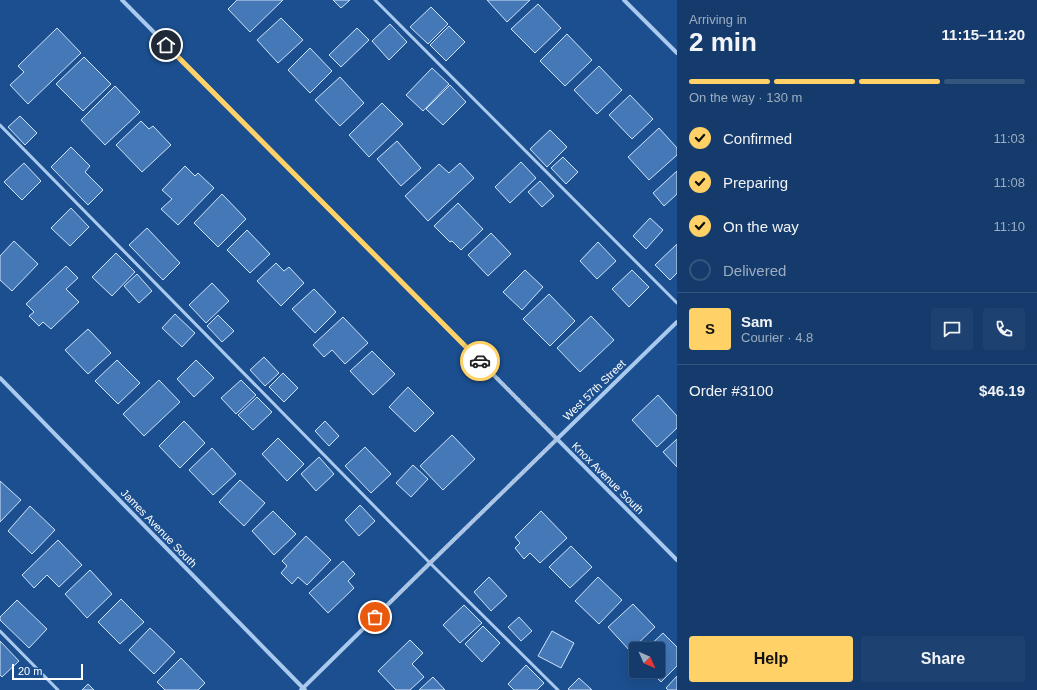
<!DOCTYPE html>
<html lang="en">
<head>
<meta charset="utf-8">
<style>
  body { margin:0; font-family:Arial,sans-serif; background:#1d4271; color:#f1f3f6; height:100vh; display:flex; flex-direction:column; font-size:15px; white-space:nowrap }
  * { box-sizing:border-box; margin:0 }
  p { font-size:13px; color:#9dadc1 }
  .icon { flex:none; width:22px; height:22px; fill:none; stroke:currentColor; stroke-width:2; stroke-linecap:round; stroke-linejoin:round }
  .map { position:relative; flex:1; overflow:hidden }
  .side { display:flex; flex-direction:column; background:#143b6b; width:360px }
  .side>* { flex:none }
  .needle { width:26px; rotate:135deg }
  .buttons { position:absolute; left:629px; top:642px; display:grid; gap:8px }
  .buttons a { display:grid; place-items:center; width:36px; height:36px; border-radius:4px; background:#143b6b; box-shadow:0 4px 16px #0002,0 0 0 1px #33557e; font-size:20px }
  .scale { position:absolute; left:12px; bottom:10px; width:71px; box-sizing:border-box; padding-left:4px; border:2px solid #fff; border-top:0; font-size:11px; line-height:14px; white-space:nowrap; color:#fff; -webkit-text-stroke:3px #1b4f8f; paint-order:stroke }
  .pin { position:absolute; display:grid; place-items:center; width:34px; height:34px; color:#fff; margin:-17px; border:2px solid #fff; border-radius:50%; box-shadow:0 1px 4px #0007 }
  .courier { position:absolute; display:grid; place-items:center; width:40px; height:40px; margin:-20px; border:3px solid #ffd166; border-radius:50%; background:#fff; color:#222; box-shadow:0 1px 5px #0007 }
  .head em { font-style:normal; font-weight:700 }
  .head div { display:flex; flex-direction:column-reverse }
  .head { display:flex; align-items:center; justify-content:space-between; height:68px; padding:0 12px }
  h1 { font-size:26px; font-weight:700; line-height:30px }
  .bar { display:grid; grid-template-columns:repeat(4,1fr); gap:6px 4px; align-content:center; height:48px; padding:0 12px }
  .bar i { height:5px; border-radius:3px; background:#33557e }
  .bar .active { background:#ffd166 }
  .bar p { grid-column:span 4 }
  .line { display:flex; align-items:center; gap:10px; padding:0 12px; border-top:1px solid #33557e }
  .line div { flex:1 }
  .round { display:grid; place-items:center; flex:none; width:42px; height:42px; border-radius:4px; background:#1d4271 }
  ol { padding:0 12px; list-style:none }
  li { display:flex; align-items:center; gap:12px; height:44px }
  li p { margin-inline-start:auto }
  li .icon { padding:4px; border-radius:50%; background:#ffd166; color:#111; stroke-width:4 }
  li:last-child { color:#9dadc1 }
  li i { width:22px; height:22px; border:2px solid #33557e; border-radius:50% }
  .cta { display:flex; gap:8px; margin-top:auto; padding:8px 12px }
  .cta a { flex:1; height:46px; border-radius:4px; background:#ffd166; color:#111; font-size:16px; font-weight:700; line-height:46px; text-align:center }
  .cta a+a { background:#1d4271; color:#f1f3f6 }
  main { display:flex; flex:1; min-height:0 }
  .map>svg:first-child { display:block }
</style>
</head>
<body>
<main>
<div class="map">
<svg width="677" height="690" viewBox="0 0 677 690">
  <rect width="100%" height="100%" fill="#1b4f8f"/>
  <g fill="#4478b7" stroke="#cfe3fa">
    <polygon points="237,0 283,0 250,32 228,9"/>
    <polygon points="333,0 350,0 341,8"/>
    <polygon points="487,0 530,0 507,22"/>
    <polygon points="538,4 561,28 535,53 511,29"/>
    <polygon points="431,7 448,24 428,44 410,27"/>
    <polygon points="281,18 303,40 278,63 257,40"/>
    <polygon points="390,24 407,42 389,60 372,41"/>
    <polygon points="449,26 465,42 446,61 430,45"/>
    <polygon points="57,28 81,53 28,104 10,85 24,72 18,66"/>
    <polygon points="357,28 369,40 341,67 329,55"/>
    <polygon points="567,34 592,60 565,86 540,61"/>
    <polygon points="310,48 332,71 310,93 288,70"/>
    <polygon points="84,57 111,84 83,111 56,84"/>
    <polygon points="599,66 622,90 597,114 574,90"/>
    <polygon points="432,68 449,84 423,111 406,95"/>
    <polygon points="340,77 364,103 340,126 315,100"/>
    <polygon points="450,85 466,102 443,125 426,109"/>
    <polygon points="115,86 140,112 105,145 81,120"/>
    <polygon points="630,95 653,119 632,139 609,115"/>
    <polygon points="382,103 403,124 369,157 349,135"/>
    <polygon points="20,116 37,133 25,145 8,127"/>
    <polygon points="141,121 149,129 153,126 171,145 142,172 116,145"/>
    <polygon points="659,128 677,148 677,155 649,180 628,157"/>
    <polygon points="550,130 567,147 547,167 530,149"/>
    <polygon points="397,141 421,168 401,186 377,159"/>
    <polygon points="71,147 90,166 85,172 103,190 88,205 51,167"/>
    <polygon points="563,157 578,172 566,184 551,168"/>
    <polygon points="521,162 536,178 510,203 495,187"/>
    <polygon points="24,163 41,181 22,200 4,182"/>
    <polygon points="460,163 474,178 428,221 405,196 439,164 449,173"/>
    <polygon points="185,166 195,176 198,173 214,188 178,225 161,209 172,199 162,190"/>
    <polygon points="677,171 677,194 664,206 653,193"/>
    <polygon points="540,181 554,196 542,207 528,192"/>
    <polygon points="222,194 246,219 218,247 194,223"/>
    <polygon points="458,203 483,229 461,250 452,241 450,242 434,226"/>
    <polygon points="71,208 89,227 70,246 51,228"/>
    <polygon points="650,218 663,230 646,249 633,236"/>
    <polygon points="147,228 180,263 163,280 129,245"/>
    <polygon points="247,230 270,254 250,273 227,250"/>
    <polygon points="491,233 511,254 488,276 468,255"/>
    <polygon points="14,241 38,264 12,291 0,280 0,256"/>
    <polygon points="598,242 616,261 597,279 580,261"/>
    <polygon points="677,244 677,273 670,280 655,265"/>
    <polygon points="116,253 135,272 112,296 92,277"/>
    <polygon points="276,263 284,271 289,267 304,283 281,306 257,281"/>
    <polygon points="66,266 78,278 66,289 79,302 51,329 43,322 39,326 29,316 34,312 26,304"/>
    <polygon points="525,270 543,287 522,310 503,292"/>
    <polygon points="632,270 649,287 629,307 612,289"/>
    <polygon points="137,274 152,291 139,303 124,286"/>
    <polygon points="212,283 229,301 206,323 189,305"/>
    <polygon points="314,289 336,312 315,333 292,309"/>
    <polygon points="549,294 575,321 550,346 523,319"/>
    <polygon points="175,314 195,333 182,347 162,328"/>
    <polygon points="218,315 234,331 222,342 207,326"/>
    <polygon points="591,316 614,340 580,372 557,348"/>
    <polygon points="343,317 368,343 345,364 332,350 324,357 313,345"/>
    <polygon points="88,329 111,353 88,374 65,350"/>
    <polygon points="372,351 395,374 373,395 350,371"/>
    <polygon points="264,357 279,373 265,386 250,370"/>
    <polygon points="117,360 140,383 118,404 95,381"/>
    <polygon points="196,360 214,378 194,397 177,379"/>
    <polygon points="283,373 298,388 284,402 269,387"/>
    <polygon points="159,380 180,402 144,436 123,414"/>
    <polygon points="241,380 256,395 236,414 221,398"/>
    <polygon points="408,387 434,413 415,432 389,407"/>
    <polygon points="658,395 677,416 677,428 657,447 632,420"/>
    <polygon points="257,397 272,412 253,430 238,415"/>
    <polygon points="184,421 205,443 180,468 159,446"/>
    <polygon points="325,421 339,436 329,446 315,431"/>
    <polygon points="452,435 475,459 443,490 420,466"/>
    <polygon points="278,438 304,464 287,481 262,454"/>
    <polygon points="677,439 677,467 663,452"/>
    <polygon points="365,447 391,474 371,493 345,466"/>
    <polygon points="212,448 236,474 213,495 189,470"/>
    <polygon points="319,457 334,474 316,491 301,474"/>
    <polygon points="413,465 428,479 411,497 396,483"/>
    <polygon points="240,480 265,503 244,526 219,502"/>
    <polygon points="0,481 21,500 0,522"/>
    <polygon points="360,505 375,521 359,536 345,520"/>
    <polygon points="30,506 55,530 32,554 8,531"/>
    <polygon points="273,511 296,534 274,555 252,531"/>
    <polygon points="541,511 567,538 540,563 530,553 524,559 515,548 520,543 515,537"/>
    <polygon points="306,536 331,560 307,585 298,577 292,584 281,573 287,566 282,561"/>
    <polygon points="58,540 82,565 59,587 47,575 34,588 22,575"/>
    <polygon points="571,546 592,567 570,588 549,567"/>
    <polygon points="343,561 355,574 348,581 354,588 328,613 309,593"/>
    <polygon points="90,570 112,594 87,618 65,594"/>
    <polygon points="489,577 507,596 491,611 474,592"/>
    <polygon points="598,577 622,600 599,624 575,601"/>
    <polygon points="121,599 144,622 120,644 98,622"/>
    <polygon points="17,600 47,629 29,648 0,620 0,617"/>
    <polygon points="633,604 655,627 630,651 608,627"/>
    <polygon points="464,605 482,623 460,643 443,625"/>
    <polygon points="519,617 532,631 521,641 508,627"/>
    <polygon points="483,626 500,643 482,662 465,644"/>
    <polygon points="150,628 175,652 154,674 129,650"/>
    <polygon points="552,631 574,643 561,668 538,656"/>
    <polygon points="663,633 677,647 677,666 661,682 650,671 658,671 658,649 646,649"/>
    <polygon points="410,640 423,653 412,664 424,677 410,690 396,690 378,671"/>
    <polygon points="0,641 19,661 2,677 0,675"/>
    <polygon points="181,658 205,683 198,690 165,690 157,682"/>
    <polygon points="526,665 544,683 537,690 514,690 508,684"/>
    <polygon points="677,676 677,690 668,690 666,688"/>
    <polygon points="433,677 445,690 419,690"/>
    <polygon points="579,678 592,690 570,690 568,689"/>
    <polygon points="88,684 94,690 82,690"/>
  </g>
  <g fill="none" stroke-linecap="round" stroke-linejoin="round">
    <g stroke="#a9c9ee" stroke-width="3">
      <polyline points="375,0 677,303"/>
      <polyline points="0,125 430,563 558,690"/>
      <polyline points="0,631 58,690"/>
    </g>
    <g stroke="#a9c9ee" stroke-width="4">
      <polyline points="122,0 677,560"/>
      <polyline points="624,0 677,53"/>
      <polyline points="0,378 305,690"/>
      <polyline points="301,690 430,563 677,322"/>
    </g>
  </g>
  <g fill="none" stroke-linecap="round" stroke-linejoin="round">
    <polyline stroke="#afc1d8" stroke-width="4" stroke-dasharray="0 7.2" points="375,617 557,439 480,361"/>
    <polyline stroke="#ffd166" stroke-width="5" points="166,45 480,361"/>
  </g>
  <g text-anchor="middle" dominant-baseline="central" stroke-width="4" stroke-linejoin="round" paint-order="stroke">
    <g font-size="11" fill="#fff" stroke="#1b4f8f">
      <text transform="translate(594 390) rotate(-44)">West 57th Street</text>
      <text transform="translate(608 478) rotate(45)">Knox Avenue South</text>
      <text transform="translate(159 528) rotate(46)">James Avenue South</text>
    </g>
  </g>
</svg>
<div class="buttons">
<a><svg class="needle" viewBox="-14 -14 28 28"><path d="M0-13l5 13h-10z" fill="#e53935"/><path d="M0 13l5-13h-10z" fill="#9dadc1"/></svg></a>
</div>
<div class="scale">20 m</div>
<div class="pin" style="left:375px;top:617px;background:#ea580c"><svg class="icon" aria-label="bag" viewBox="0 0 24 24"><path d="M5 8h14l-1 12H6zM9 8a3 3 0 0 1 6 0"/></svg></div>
<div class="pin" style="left:166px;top:45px;background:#1f2937"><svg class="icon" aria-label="home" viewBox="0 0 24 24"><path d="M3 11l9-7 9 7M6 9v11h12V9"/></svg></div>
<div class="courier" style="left:480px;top:361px"><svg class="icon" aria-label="car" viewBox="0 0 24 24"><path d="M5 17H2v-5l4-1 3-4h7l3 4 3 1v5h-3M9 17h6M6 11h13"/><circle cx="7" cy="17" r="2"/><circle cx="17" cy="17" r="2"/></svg></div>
</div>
<section class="side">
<div class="head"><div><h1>2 min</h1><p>Arriving in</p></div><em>11:15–11:20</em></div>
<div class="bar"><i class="active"></i><i class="active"></i><i class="active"></i><i></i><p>On the way · 130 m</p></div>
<ol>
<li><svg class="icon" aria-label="check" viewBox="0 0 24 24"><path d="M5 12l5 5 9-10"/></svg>Confirmed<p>11:03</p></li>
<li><svg class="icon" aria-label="check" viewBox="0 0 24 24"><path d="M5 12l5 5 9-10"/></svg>Preparing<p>11:08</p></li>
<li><svg class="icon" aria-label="check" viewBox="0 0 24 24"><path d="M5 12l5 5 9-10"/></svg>On the way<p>11:10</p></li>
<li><i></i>Delivered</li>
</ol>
<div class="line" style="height:72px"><b class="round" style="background:#ffd166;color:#111">S</b><div><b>Sam</b><p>Courier · 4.8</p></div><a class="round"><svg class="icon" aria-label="chat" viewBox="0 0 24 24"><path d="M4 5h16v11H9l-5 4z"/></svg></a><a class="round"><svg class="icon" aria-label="phone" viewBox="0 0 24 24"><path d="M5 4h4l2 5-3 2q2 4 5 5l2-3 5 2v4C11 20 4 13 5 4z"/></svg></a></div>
<div class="line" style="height:52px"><div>Order #3100</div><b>$46.19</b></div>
<div class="cta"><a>Help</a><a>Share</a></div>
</section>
</main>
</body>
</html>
